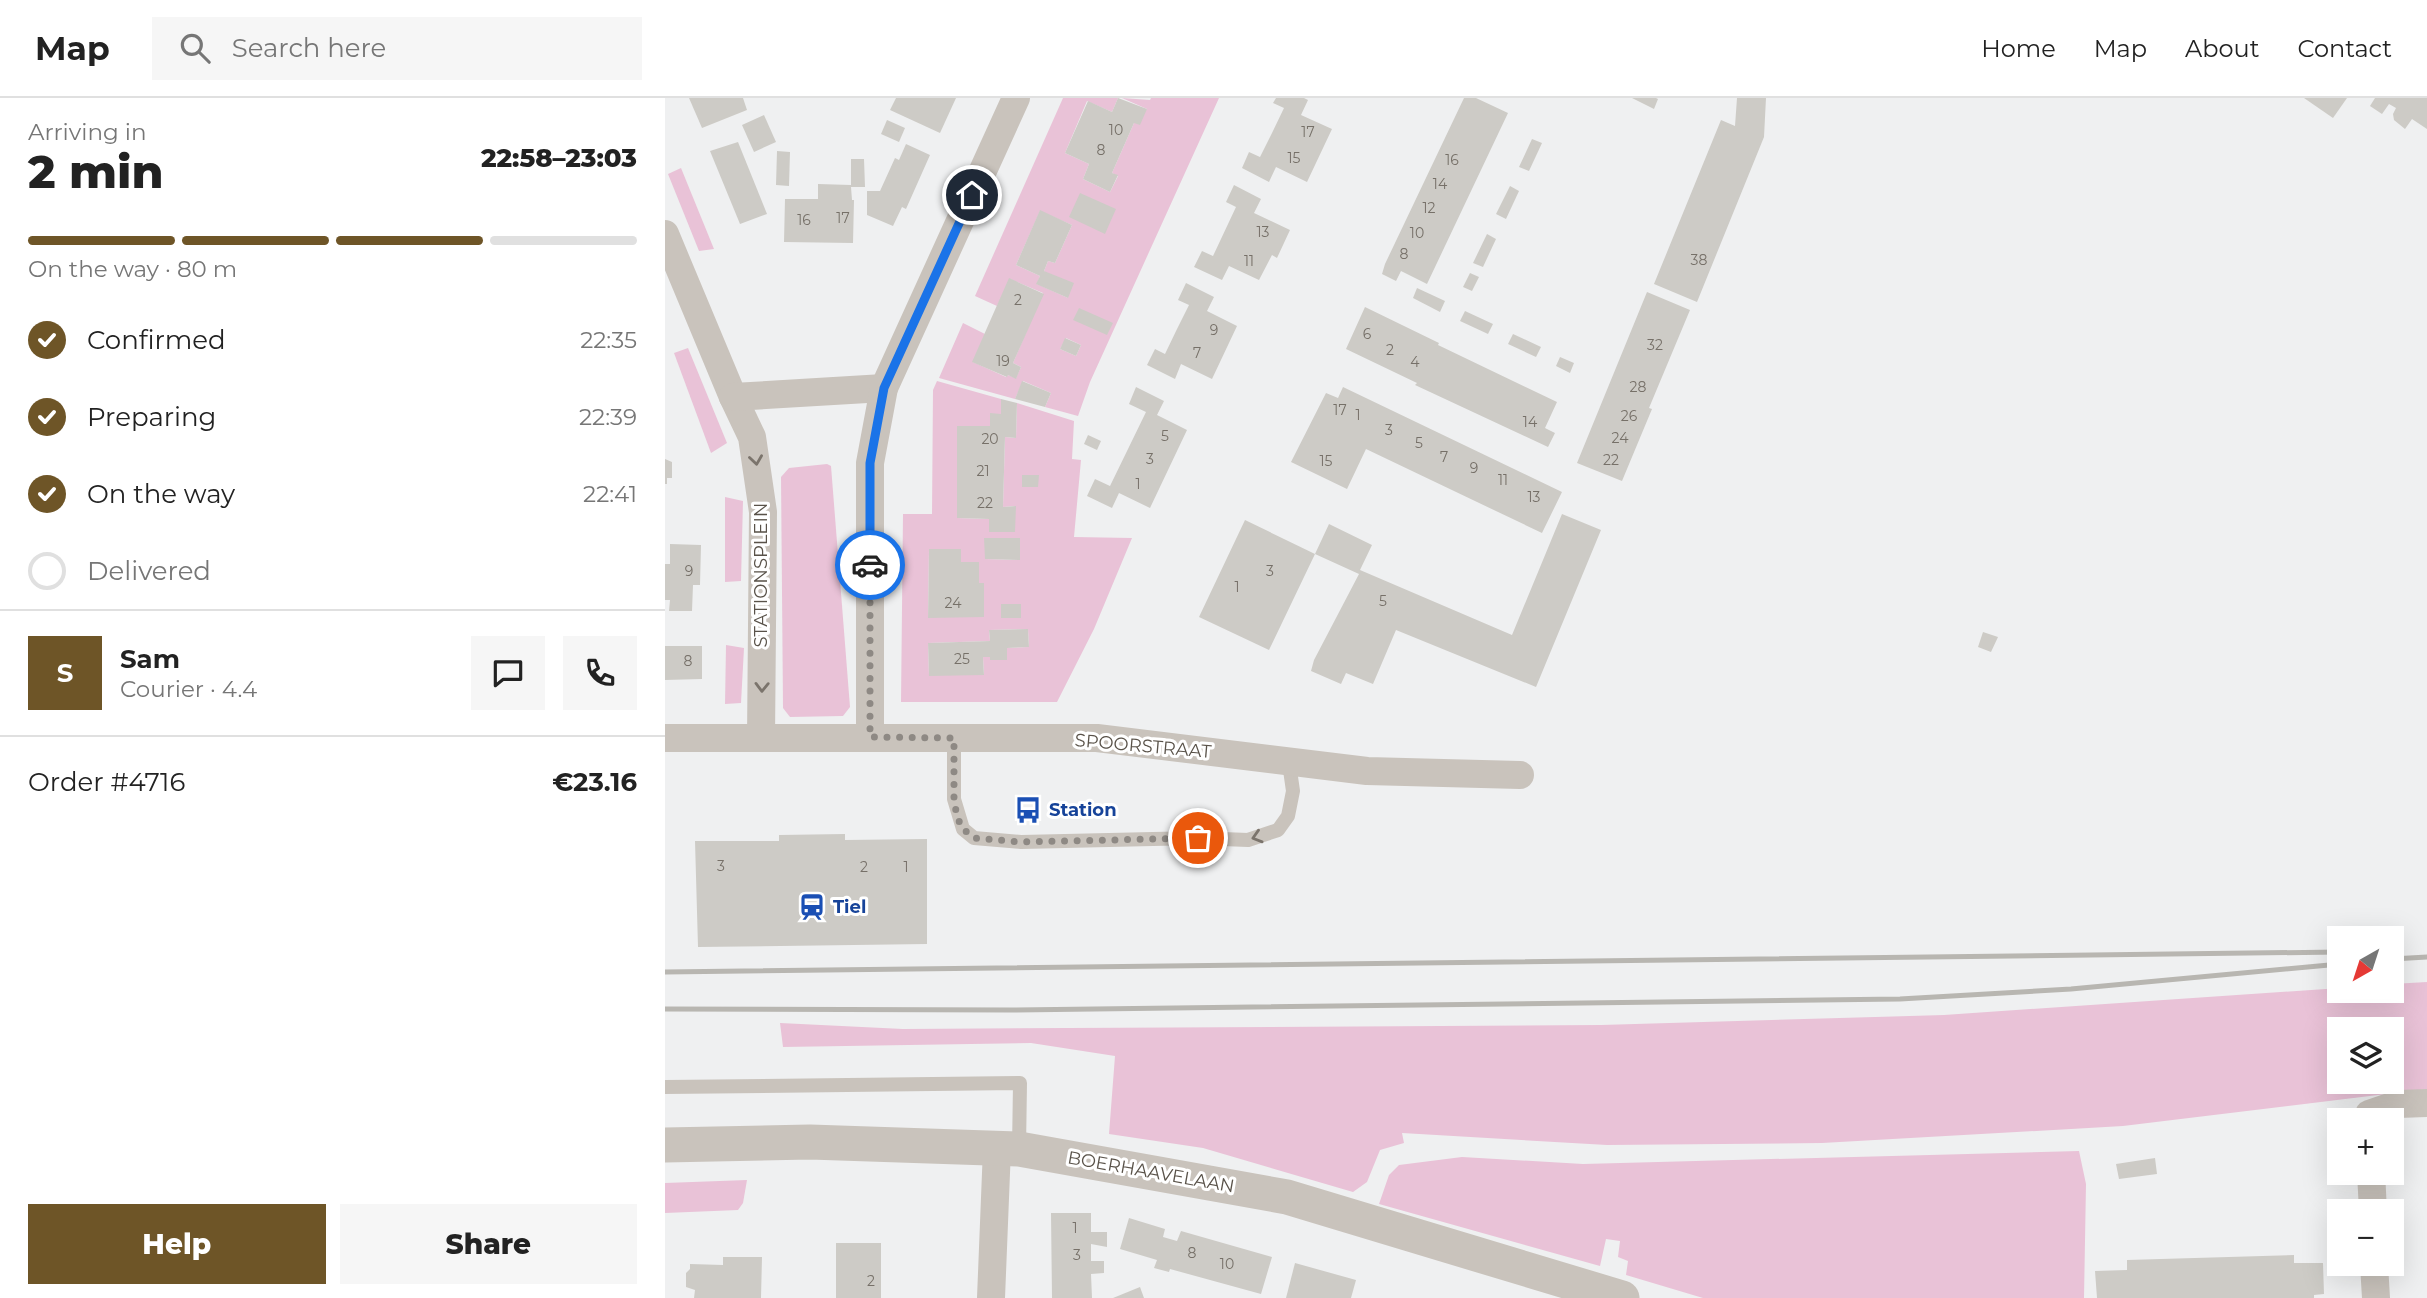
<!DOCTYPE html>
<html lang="en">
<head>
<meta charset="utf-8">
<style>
  body { margin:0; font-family:Montserrat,sans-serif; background:#f6f6f6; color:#222; height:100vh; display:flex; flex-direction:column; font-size:26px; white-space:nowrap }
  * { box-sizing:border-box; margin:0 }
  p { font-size:23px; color:#767676 }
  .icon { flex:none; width:38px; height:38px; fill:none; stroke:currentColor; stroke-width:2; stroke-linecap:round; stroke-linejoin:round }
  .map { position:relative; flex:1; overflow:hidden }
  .side { display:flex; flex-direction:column; background:#fff; width:665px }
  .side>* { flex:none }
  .needle { width:46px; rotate:219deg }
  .controls { position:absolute; left:1662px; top:828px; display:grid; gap:14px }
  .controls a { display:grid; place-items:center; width:77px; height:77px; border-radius:0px; background:#fff; box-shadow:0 7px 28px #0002; font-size:35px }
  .pin { position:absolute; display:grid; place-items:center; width:60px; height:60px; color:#fff; margin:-30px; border:4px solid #fff; border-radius:50%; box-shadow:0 2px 7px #0007 }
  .courier { position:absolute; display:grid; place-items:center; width:70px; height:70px; margin:-35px; border:5px solid #1a73e8; border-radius:50%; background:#fff; color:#222; box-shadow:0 2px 9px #0007 }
  .summary em { font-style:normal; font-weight:800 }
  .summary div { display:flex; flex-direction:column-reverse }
  .summary { display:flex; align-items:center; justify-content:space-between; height:119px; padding:0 28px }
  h1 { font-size:46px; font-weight:800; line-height:52px }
  .bar { display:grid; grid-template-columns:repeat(4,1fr); gap:10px 7px; align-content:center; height:84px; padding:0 28px }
  .bar i { height:9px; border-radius:5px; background:#e0e0e0 }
  .bar .current { background:#6e5527 }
  .bar p { grid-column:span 4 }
  .line { display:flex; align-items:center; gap:18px; padding:0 28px; border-top:2px solid #e0e0e0 }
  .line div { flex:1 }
  .round { display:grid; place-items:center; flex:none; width:74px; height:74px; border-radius:0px; background:#f6f6f6 }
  ol { padding:0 28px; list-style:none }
  li { display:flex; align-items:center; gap:21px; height:77px }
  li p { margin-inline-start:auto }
  li .icon { padding:7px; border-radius:50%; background:#6e5527; color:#fff; stroke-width:4 }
  li:last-child { color:#767676 }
  li i { width:38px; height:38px; border:4px solid #e0e0e0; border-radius:50% }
  .cta { display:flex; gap:14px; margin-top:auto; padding:14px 28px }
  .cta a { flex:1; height:80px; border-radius:0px; background:#6e5527; color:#fff; font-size:28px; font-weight:800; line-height:80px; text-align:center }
  .cta a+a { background:#f6f6f6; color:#222 }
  header { display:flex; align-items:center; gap:42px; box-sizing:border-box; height:98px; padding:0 35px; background:#fff; border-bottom:2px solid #e0e0e0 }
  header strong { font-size:33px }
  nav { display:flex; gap:38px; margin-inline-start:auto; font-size:24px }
  .search { width:490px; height:63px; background:#f6f6f6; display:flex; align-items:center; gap:18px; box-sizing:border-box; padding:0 24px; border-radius:0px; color:#767676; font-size:26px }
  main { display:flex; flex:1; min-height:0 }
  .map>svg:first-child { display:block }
</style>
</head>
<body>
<header>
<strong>Map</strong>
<div class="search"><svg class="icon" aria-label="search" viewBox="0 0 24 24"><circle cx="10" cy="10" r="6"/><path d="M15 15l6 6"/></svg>Search here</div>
<nav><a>Home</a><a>Map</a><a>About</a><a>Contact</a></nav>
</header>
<main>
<section class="side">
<div class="summary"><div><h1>2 min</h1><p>Arriving in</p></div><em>22:58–23:03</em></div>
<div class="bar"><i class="current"></i><i class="current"></i><i class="current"></i><i></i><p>On the way · 80 m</p></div>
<ol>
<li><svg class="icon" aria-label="check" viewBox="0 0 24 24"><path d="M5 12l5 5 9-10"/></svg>Confirmed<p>22:35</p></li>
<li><svg class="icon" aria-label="check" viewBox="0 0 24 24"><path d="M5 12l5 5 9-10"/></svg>Preparing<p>22:39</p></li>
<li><svg class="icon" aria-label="check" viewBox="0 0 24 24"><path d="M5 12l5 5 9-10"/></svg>On the way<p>22:41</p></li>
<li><i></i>Delivered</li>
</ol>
<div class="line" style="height:126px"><b class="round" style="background:#6e5527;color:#fff">S</b><div><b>Sam</b><p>Courier · 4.4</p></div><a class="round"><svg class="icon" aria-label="chat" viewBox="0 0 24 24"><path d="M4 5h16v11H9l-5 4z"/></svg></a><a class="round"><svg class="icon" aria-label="phone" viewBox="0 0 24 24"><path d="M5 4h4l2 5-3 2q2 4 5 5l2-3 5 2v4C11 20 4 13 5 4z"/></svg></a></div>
<div class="line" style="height:91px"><div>Order #4716</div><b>€23.16</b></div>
<div class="cta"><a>Help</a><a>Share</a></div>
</section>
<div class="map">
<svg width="1762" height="1200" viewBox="0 0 1762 1200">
  <rect width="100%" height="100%" fill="#eff0f1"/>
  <g fill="#e9c2d7" fill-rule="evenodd">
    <path d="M398,0H453L447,14L422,3L400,55L424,66L418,81L445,94L453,78L447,75L469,25L482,11L457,0L485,2L486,0H554L425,284L413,318L380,309L386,295L358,283L350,301L274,280L298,225L320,236L308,264L341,279L343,277L351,280L356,269L348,265L378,195L345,181L332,208L310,198ZM375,113L407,127L390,165L383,163L379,173L403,200L372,186L375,178L351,167ZM401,240L416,247L411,258L395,251Z"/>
    <polygon points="16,70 49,151 34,153 3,76"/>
    <polygon points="23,250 62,345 46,355 9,255"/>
    <path d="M272,283L336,301V316H325V328H292V420L324,421L351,408L338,409L340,339L351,340L352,305L409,323L407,361L416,362L409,439L467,440L429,531L392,604H236L238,416H267L268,292ZM320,440L354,462L320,461ZM264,451H296V464H314V485L319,486V519H263ZM363,531L364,549L342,550V562H325V559H318L319,576L264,577L263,545L325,543L324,532Z"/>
    <polygon points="162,366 166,368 185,609 178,618 125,619 118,610 116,379 124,370"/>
    <polygon points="60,399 78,403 76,483 60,484"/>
    <polygon points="61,547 79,550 76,605 60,606"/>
    <path d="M1762,884V991L1458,1028L1157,1045L942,1047L737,1035L739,1045L715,1052L702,1084L688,1094L538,1050L444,1036L450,958L366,945L118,949L115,925L238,931L936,927L1279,917L1675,890V892H1727V886ZM1675,931H1727V984H1675Z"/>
    <polygon points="1414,1053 1421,1086 1419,1200 1038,1200 961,1177 963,1163 953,1159 955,1143 941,1141 935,1168 714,1106 724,1077 734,1067 797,1059 918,1066"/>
    <polygon points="82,1082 78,1105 73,1112 0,1115 0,1085"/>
  </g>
  <g fill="#cdcbc6">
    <polygon points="24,0 78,0 82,12 37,30"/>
    <polygon points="231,0 291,0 275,35 225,12"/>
    <polygon points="453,0 482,11 475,27 469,25 447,75 453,77 445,94 418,81 424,66 400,55 423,3 447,14"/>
    <polygon points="611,0 639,0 643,2 636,17 667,31 642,84 611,69 604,84 577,70 584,54 595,59 607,35 619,10 608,5"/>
    <polygon points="799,0 811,0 843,15 762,186 736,173 731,183 717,176 720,166"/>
    <polygon points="967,0 991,0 993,1 989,11"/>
    <polygon points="1072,0 1101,0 1099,39 1032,204 989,186 1056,22 1070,28"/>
    <polygon points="1639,0 1682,0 1668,20"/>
    <polygon points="1710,0 1762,0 1762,31 1747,21 1740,31 1729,22 1728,16 1731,10 1724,6 1717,16 1705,8"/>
    <polygon points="99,17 111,44 89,54 77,27"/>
    <polygon points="222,22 240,30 234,44 216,36"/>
    <polygon points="867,41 877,45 864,73 854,69"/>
    <polygon points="73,44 102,116 75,126 45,53"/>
    <polygon points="241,46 265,57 241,111 237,109 228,128 202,117 202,93 215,93 230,60 234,62"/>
    <polygon points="112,53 125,54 124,88 111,87"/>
    <polygon points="186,61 199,61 200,89 186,89 187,102 189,102 188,145 119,144 120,101 153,101 153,86 186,87"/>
    <polygon points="569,87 596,101 589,115 625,132 612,160 607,157 594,182 564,168 557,182 529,169 537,153 548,158 571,109 561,104"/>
    <polygon points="845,88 854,93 841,121 831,116"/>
    <polygon points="415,95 451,111 440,136 404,119"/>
    <polygon points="375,112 407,127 390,165 383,163 379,173 409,185 403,200 371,186 375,178 351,167"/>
    <polygon points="822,136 831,141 818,169 808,165"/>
    <polygon points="805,175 814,179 807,193 798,189"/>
    <polygon points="344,180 379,196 348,265 356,269 351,281 343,277 342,279 307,264"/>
    <polygon points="521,185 549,199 542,213 572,228 547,281 516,266 510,281 482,267 490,251 500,256 512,231 524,207 513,202"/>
    <polygon points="752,190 780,203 775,214 748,200"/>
    <polygon points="982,194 1025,212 984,310 987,311 957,383 912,365"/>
    <polygon points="700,209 774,245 773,247 892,304 880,330 890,335 883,349 750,287 752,285 681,251"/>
    <polygon points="414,210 448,225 442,237 408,222"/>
    <polygon points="800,213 828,226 823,236 795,223"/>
    <polygon points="848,236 876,249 871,259 843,246"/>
    <polygon points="400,240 416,247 411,258 395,251"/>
    <polygon points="895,259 909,265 905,275 891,268"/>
    <polygon points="357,283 386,295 380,309 350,301"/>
    <polygon points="471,289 499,303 492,317 522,332 485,410 454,395 447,410 422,398 430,381 445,388 481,314 464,306"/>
    <polygon points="678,289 897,394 877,435 701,351 682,391 626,364 661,295 673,300"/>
    <polygon points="336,301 352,305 351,340 340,339 338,409 351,408 350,434 324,434 324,421 292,420 292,328 325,328 325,315 336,316"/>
    <polygon points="423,337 436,343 432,352 419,346"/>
    <polygon points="0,361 7,364 7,380 2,380 2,386 0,386"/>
    <polygon points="357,377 374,377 373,389 357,389"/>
    <polygon points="897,416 936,432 871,589 731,532 708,586 681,575 676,586 646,573 649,562 694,476 650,456 604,552 534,519 580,422 650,456 664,426 707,447 695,472 847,537"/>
    <polygon points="319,440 355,440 355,462 320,461"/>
    <polygon points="5,446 36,447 35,487 28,487 27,513 4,513 5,502 0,502 0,466 5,466"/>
    <polygon points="264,451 296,451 296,464 314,464 314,485 319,485 319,519 263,520"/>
    <rect x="336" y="506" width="20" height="14"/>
    <polygon points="363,531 364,549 342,550 342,562 325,562 325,559 318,559 319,577 264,578 263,545 325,543 324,532"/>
    <polygon points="1318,534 1333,539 1326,554 1313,549"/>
    <polygon points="0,548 37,548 37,581 0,582"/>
    <polygon points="180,736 180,742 262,741 262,846 33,849 30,743 114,743 114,737"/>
    <polygon points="1490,1060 1492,1076 1454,1081 1451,1066"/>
    <polygon points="386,1115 426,1115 426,1134 442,1134 442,1149 426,1146 426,1163 439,1163 439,1175 426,1176 427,1200 387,1200"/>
    <polygon points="464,1120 500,1131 498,1139 512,1143 516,1133 607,1159 596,1196 505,1171 504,1174 489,1170 492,1162 455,1151"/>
    <rect x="171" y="1145" width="45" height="55"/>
    <polygon points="1629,1157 1629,1165 1658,1165 1659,1196 1649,1197 1649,1200 1432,1200 1430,1173 1462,1172 1462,1162"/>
    <polygon points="58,1159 97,1159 96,1200 29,1200 30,1192 21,1189 21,1175 25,1171 25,1166 58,1167"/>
    <polygon points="630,1165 691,1182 686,1200 621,1200"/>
    <polygon points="475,1189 479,1200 448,1200"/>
  </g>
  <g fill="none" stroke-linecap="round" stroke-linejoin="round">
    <g stroke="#c9c3bc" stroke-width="14">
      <polyline points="289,640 289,701 298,731 309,740 356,744 532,740 583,742 613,732 623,718 628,693 624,665"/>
      <polyline points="0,989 355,985 354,1051"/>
    </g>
    <g stroke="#c9c3bc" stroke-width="28">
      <polyline points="0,136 68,299 87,339 98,414 96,640"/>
      <polyline points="68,299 219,290"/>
      <polyline points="205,639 205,365 219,290 351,0"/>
      <polyline points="0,640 432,640 702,673 855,677"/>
      <polyline points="1704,1022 1704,1016 1733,1006 1762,1005"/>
      <polyline points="1706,1074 1708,1113"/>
      <polyline points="1709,1166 1711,1200"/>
      <polyline points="326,1200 332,1050"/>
    </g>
    <polyline stroke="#c9c3bc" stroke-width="35" points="0,1047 145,1044 354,1051 622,1099 957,1200"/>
    <g stroke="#b8b6b1" stroke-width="5">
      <polyline points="1727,861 1762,859"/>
      <polyline points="0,874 1675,854"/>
      <polyline points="0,911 346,912 1235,901 1406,891 1675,866"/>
    </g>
  </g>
  <defs><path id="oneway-chevron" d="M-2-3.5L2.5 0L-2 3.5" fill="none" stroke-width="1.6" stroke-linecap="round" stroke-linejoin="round" transform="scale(1.75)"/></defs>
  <g stroke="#7b746c">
    <use href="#oneway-chevron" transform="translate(91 362) rotate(82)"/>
    <use href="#oneway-chevron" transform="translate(97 589) rotate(91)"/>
    <use href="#oneway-chevron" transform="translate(592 739) rotate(163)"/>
  </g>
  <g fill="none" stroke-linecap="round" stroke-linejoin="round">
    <polyline stroke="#8e8984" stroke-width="7" stroke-dasharray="0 12.6" points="205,467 205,639 289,640 289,701 292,719 298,731 309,740 356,744 533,740"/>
    <polyline stroke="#1a73e8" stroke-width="9" points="205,467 205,365 219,290 307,97"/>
  </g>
  <defs>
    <symbol id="bus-bare" viewBox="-9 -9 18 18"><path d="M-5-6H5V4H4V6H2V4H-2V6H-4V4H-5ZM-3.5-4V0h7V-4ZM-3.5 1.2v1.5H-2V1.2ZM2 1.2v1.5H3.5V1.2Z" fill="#1a4fb4" stroke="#fff" stroke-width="2.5" paint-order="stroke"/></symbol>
    <symbol id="station-bare" viewBox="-9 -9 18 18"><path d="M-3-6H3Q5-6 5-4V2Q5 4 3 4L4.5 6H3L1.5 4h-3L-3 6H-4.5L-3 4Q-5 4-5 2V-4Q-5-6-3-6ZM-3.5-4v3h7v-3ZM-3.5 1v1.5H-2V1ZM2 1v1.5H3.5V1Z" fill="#1a4fb4" stroke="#fff" stroke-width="2.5" paint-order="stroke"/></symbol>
  </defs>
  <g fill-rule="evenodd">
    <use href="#bus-bare" x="344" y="693" width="38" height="38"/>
    <use href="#station-bare" x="128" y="790" width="38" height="38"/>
  </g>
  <g text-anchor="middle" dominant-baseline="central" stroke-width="6" stroke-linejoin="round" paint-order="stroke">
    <g font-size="14" fill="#767068">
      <text x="451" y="32">10</text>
      <text x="643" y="34">17</text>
      <text x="436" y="52">8</text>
      <text x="629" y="60">15</text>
      <text x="787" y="62">16</text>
      <text x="775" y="86">14</text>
      <text x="764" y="110">12</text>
      <text x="178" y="120">17</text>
      <text x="139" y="122">16</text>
      <text x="598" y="134">13</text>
      <text x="752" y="135">10</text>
      <text x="739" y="156">8</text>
      <text x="1034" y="162">38</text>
      <text x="584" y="163">11</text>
      <text x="353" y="202">2</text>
      <text x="549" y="232">9</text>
      <text x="702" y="236">6</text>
      <text x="990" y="247">32</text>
      <text x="725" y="252">2</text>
      <text x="532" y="255">7</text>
      <text x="338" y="263">19</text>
      <text x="750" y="264">4</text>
      <text x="973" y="289">28</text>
      <text x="675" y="312">17</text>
      <text x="693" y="317">1</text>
      <text x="964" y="318">26</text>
      <text x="865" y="324">14</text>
      <text x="724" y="332">3</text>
      <text x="500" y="338">5</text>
      <text x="955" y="340">24</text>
      <text x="325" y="341">20</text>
      <text x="754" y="345">5</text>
      <text x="779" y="359">7</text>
      <text x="485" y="361">3</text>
      <text x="946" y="362">22</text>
      <text x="661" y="363">15</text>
      <text x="809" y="370">9</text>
      <text x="318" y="373">21</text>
      <text x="838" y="382">11</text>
      <text x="473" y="386">1</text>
      <text x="869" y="399">13</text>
      <text x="320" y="405">22</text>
      <text x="24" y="473">9</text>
      <text x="605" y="473">3</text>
      <text x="572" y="489">1</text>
      <text x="718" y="503">5</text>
      <text x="288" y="505">24</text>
      <text x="297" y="561">25</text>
      <text x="23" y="563">8</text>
      <text x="56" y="768">3</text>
      <text x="199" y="769">2</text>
      <text x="241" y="769">1</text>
      <text x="410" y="1130">1</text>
      <text x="527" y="1155">8</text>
      <text x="412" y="1157">3</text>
      <text x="562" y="1166">10</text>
      <text x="206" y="1183">2</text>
    </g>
    <g font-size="18" fill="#595249" stroke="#fff">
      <text transform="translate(96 477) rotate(-90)">STATIONSPLEIN</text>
      <text transform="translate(478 648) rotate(5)">SPOORSTRAAT</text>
      <text transform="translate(486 1074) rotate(10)">BOERHAAVELAAN</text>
    </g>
    <g font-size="18" font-weight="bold" fill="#164399" stroke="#fff" text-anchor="start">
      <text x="384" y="712">Station</text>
      <text x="168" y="809">Tiel</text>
    </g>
  </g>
</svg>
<div class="controls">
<a><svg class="needle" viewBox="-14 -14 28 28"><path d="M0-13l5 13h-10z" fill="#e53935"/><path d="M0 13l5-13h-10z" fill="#767676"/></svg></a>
<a><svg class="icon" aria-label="layers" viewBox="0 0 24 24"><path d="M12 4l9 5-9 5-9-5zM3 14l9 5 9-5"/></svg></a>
<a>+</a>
<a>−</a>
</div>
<div class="pin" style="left:533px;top:740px;background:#ea580c"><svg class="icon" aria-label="bag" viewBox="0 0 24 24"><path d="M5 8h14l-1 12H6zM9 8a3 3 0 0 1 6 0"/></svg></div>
<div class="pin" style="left:307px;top:97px;background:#1f2937"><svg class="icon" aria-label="home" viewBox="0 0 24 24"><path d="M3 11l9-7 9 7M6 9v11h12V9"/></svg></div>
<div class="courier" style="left:205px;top:467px"><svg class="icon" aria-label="car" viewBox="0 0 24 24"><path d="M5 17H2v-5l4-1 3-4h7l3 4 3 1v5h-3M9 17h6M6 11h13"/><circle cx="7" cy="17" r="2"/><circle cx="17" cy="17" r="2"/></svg></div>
</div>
</main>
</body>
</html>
